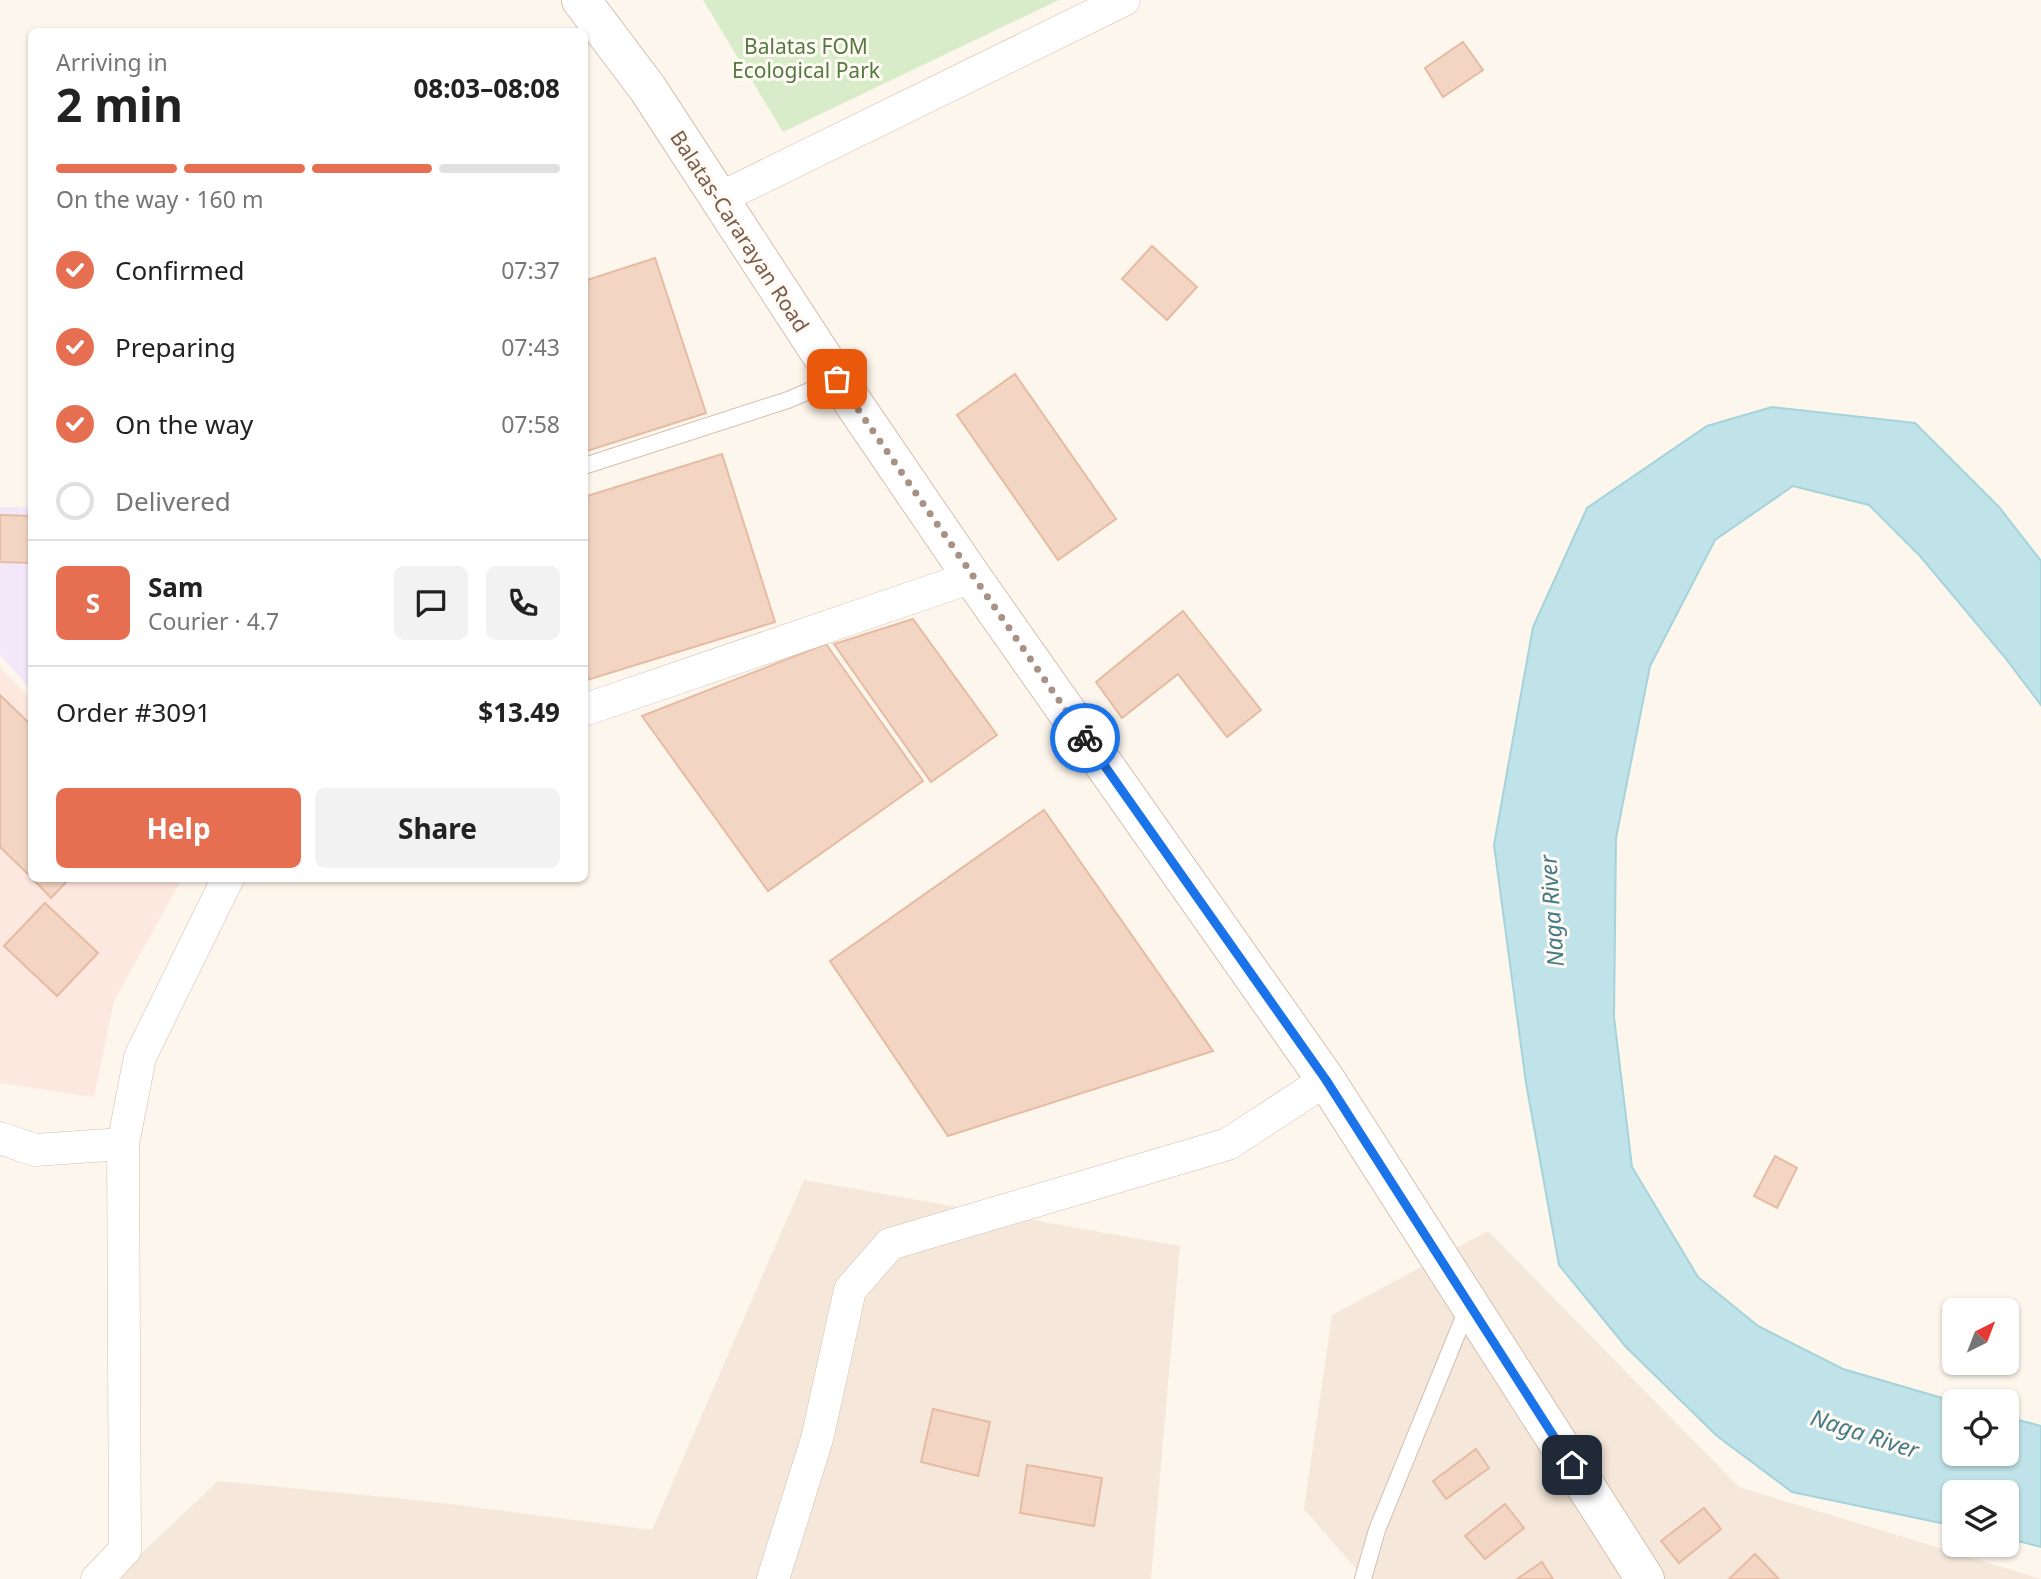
<!DOCTYPE html>
<html lang="en">
<head>
<meta charset="utf-8">
<style>
  body { margin:0; font-family:"Noto Sans",sans-serif; background:#f2f2f2; color:#222; height:100vh; display:flex; flex-direction:column; font-size:26px; white-space:nowrap }
  * { box-sizing:border-box; margin:0 }
  p { font-size:23px; color:#767676 }
  .icon { flex:none; width:38px; height:38px; fill:none; stroke:currentColor; stroke-width:2; stroke-linecap:round; stroke-linejoin:round }
  .map { position:relative; flex:1; overflow:hidden }
  .panel { position:absolute; left:28px; top:28px; width:560px; height:854px; display:flex; flex-direction:column; background:#fff; border-radius:10px; box-shadow:0 2px 5px #0004 }
  .panel>* { flex:none }
  .needle { width:46px; rotate:42deg }
  .controls { position:absolute; left:1942px; top:1298px; display:grid; gap:14px }
  .controls a { display:grid; place-items:center; width:77px; height:77px; border-radius:10px; background:#fff; box-shadow:0 2px 5px #0004; font-size:35px }
  .pin { position:absolute; display:grid; place-items:center; width:60px; height:60px; color:#fff; margin:-30px; border-radius:14px; box-shadow:0 4px 10px #0006 }
  .courier { position:absolute; display:grid; place-items:center; width:70px; height:70px; margin:-35px; border:5px solid #1a73e8; border-radius:50%; background:#fff; color:#222; box-shadow:0 2px 9px #0007 }
  .overview em { font-style:normal; font-weight:700 }
  .overview div { display:flex; flex-direction:column-reverse }
  .overview { display:flex; align-items:center; justify-content:space-between; height:119px; padding:0 28px }
  h1 { font-size:46px; font-weight:700; line-height:52px }
  .bar { display:grid; grid-template-columns:repeat(4,1fr); gap:10px 7px; align-content:center; height:84px; padding:0 28px }
  .bar i { height:9px; border-radius:5px; background:#e0e0e0 }
  .bar .current { background:#e76f51 }
  .bar p { grid-column:span 4 }
  .line { display:flex; align-items:center; gap:18px; padding:0 28px; border-top:2px solid #e0e0e0 }
  .line div { flex:1 }
  .round { display:grid; place-items:center; flex:none; width:74px; height:74px; border-radius:10px; background:#f2f2f2 }
  ol { padding:0 28px; list-style:none }
  li { display:flex; align-items:center; gap:21px; height:77px }
  li p { margin-inline-start:auto }
  li .icon { padding:7px; border-radius:50%; background:#e76f51; color:#fff; stroke-width:4 }
  li:last-child { color:#767676 }
  li i { width:38px; height:38px; border:4px solid #e0e0e0; border-radius:50% }
  .action { display:flex; gap:14px; margin-top:auto; padding:14px 28px }
  .action a { flex:1; height:80px; border-radius:10px; background:#e76f51; color:#fff; font-size:28px; font-weight:700; line-height:80px; text-align:center }
  .action a+a { background:#f2f2f2; color:#222 }
  .map>svg:first-child { display:block }
</style>
</head>
<body>
<div class="map">
<svg width="2041" height="1579" viewBox="0 0 2041 1579">
  <rect width="100%" height="100%" fill="#fdf6ec"/>
  <g fill="#f5e8da">
    <polygon points="804,1180 1180,1246 1151,1579 114,1579 218,1481 426,1501 652,1530"/>
    <polygon points="1488,1231 1739,1487 2041,1579 1365,1579 1304,1509 1332,1315"/>
  </g>
  <polygon fill="#fde8e0" points="0,667 31,700 32,878 182,879 114,1001 94,1097 0,1083"/>
  <polygon fill="#f3e8fa" points="0,507 31,507 31,689 0,655"/>
  <polygon fill="#d8ecc9" points="703,0 1059,0 783,132"/>
  <polygon fill="#bfe3e8" stroke="#a5d3da" stroke-width="2" points="1772,407 1915,423 1999,507 2041,561 2041,705 2003,655 1920,556 1869,505 1793,486 1715,540 1650,666 1616,838 1614,1017 1632,1167 1698,1277 1758,1326 1843,1369 1956,1402 1955,1454 2007,1454 2007,1417 2041,1426 2041,1547 2007,1538 2007,1493 1955,1493 1955,1526 1792,1492 1717,1436 1626,1347 1559,1265 1526,1083 1494,845 1533,627 1587,508 1707,426"/>
  <g fill="#f3d5c3" stroke="#e6bba3" stroke-width="2">
    <polygon points="1463,42 1483,70 1443,97 1425,68"/>
    <polygon points="1152,246 1197,287 1167,320 1122,279"/>
    <polygon points="655,258 706,413 584,452 584,281"/>
    <polygon points="1015,374 1116,519 1058,560 957,415"/>
    <polygon points="722,454 775,622 584,681 584,497"/>
    <polygon points="0,515 32,516 32,563 0,562"/>
    <polygon points="1183,611 1261,710 1227,737 1178,674 1122,718 1096,682"/>
    <polygon points="913,619 997,735 931,782 834,644"/>
    <polygon points="826,644 923,781 768,891 642,716"/>
    <polygon points="0,695 32,726 32,878 0,847"/>
    <polygon points="1044,810 1213,1051 948,1136 830,961"/>
    <polygon points="32,878 70,878 51,898"/>
    <polygon points="45,903 98,953 57,996 4,946"/>
    <polygon points="1775,1156 1797,1168 1777,1208 1754,1196"/>
    <polygon points="933,1409 990,1422 978,1476 921,1462"/>
    <polygon points="1476,1449 1489,1468 1446,1499 1433,1481"/>
    <polygon points="1027,1465 1102,1478 1094,1526 1020,1513"/>
    <polygon points="1505,1504 1524,1528 1485,1559 1465,1536"/>
    <polygon points="1704,1508 1721,1529 1679,1563 1661,1541"/>
    <polygon points="1755,1554 1779,1579 1729,1579"/>
    <polygon points="1542,1562 1553,1579 1517,1579"/>
  </g>
  <g fill="none" stroke-linecap="round" stroke-linejoin="round">
    <defs>
      <g id="lane">
        <polyline points="584,466 788,400 837,379"/>
        <polyline points="1363,1579 1377,1530 1468,1307"/>
      </g>
      <g id="street">
        <polyline points="718,199 1124,0"/>
        <polyline points="584,710 972,577"/>
        <polyline points="0,1138 35,1150 123,1144"/>
        <polyline points="97,1579 125,1550 123,1144 140,1057 228,878"/>
        <polyline points="773,1579 817,1439 850,1290 890,1244 1228,1144 1326,1080"/>
      </g>
      <polyline id="secondary" points="581,0 648,89 837,379 972,577 1326,1080 1645,1579"/>
    </defs>
    <use href="#lane" stroke="#d1beb0" stroke-width="18"/>
    <use href="#street" stroke="#d1beb0" stroke-width="33"/>
    <use href="#secondary" stroke="#d6c0b0" stroke-width="40"/>
    <use href="#lane" stroke="#fff" stroke-width="16"/>
    <use href="#street" stroke="#fff" stroke-width="32"/>
    <use href="#secondary" stroke="#fff" stroke-width="38"/>
  </g>
  <g fill="none" stroke-linecap="round" stroke-linejoin="round">
    <polyline stroke="#a89285" stroke-width="7" stroke-dasharray="0 12.6" points="837,379 1085,738"/>
    <polyline stroke="#1a73e8" stroke-width="9" points="1085,738 1326,1080 1572,1465"/>
  </g>
  <g text-anchor="middle" dominant-baseline="central" stroke-width="6" stroke-linejoin="round" paint-order="stroke">
    <g font-size="21" fill="#537a41" stroke="#fffaf3">
      <text x="806" y="46">Balatas FOM<tspan x="806" dy="24">Ecological Park</tspan></text>
    </g>
    <g font-size="21" fill="#7a5c4d" stroke="#fffaf3">
      <text transform="translate(740 231) rotate(57)">Balatas-Cararayan Road</text>
    </g>
    <g font-size="23" font-style="italic" fill="#437c86" stroke="#fffaf3">
      <text transform="translate(1551 911) rotate(-94)">Naga River</text>
      <text transform="translate(1865 1433) rotate(18)">Naga River</text>
    </g>
  </g>
</svg>
<div class="controls">
<a><svg class="needle" viewBox="-14 -14 28 28"><path d="M0-13l5 13h-10z" fill="#e53935"/><path d="M0 13l5-13h-10z" fill="#767676"/></svg></a>
<a><svg class="icon" aria-label="locate" viewBox="0 0 24 24"><circle cx="12" cy="12" r="6"/><path d="M12 2v4M12 18v4M2 12h4M18 12h4"/></svg></a>
<a><svg class="icon" aria-label="layers" viewBox="0 0 24 24"><path d="M12 4l9 5-9 5-9-5zM3 14l9 5 9-5"/></svg></a>
</div>
<div class="pin" style="left:837px;top:379px;background:#ea580c"><svg class="icon" aria-label="bag" viewBox="0 0 24 24"><path d="M5 8h14l-1 12H6zM9 8a3 3 0 0 1 6 0"/></svg></div>
<div class="pin" style="left:1572px;top:1465px;background:#1f2937"><svg class="icon" aria-label="home" viewBox="0 0 24 24"><path d="M3 11l9-7 9 7M6 9v11h12V9"/></svg></div>
<div class="courier" style="left:1085px;top:738px"><svg class="icon" aria-label="bike" viewBox="0 0 24 24"><circle cx="6" cy="16" r="4"/><circle cx="18" cy="16" r="4"/><path d="M6 16l4-8h5l3 8M10 8l3 8H6M13 5h3"/></svg></div>
<section class="panel">
<div class="overview"><div><h1>2 min</h1><p>Arriving in</p></div><em>08:03–08:08</em></div>
<div class="bar"><i class="current"></i><i class="current"></i><i class="current"></i><i></i><p>On the way · 160 m</p></div>
<ol>
<li><svg class="icon" aria-label="check" viewBox="0 0 24 24"><path d="M5 12l5 5 9-10"/></svg>Confirmed<p>07:37</p></li>
<li><svg class="icon" aria-label="check" viewBox="0 0 24 24"><path d="M5 12l5 5 9-10"/></svg>Preparing<p>07:43</p></li>
<li><svg class="icon" aria-label="check" viewBox="0 0 24 24"><path d="M5 12l5 5 9-10"/></svg>On the way<p>07:58</p></li>
<li><i></i>Delivered</li>
</ol>
<div class="line" style="height:126px"><b class="round" style="background:#e76f51;color:#fff">S</b><div><b>Sam</b><p>Courier · 4.7</p></div><a class="round"><svg class="icon" aria-label="chat" viewBox="0 0 24 24"><path d="M4 5h16v11H9l-5 4z"/></svg></a><a class="round"><svg class="icon" aria-label="phone" viewBox="0 0 24 24"><path d="M5 4h4l2 5-3 2q2 4 5 5l2-3 5 2v4C11 20 4 13 5 4z"/></svg></a></div>
<div class="line" style="height:91px"><div>Order #3091</div><b>$13.49</b></div>
<div class="action"><a>Help</a><a>Share</a></div>
</section>
</div>
</body>
</html>
